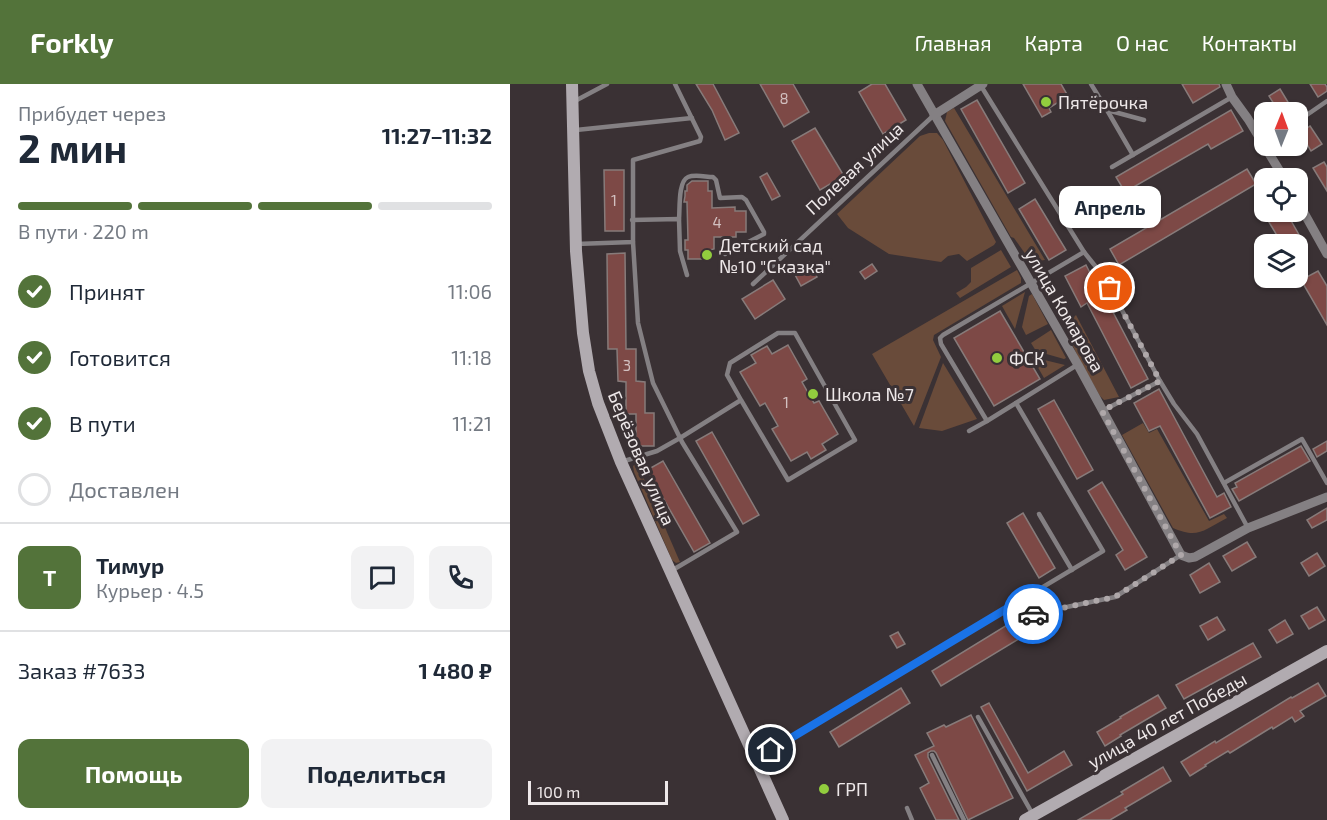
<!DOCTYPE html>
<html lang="ru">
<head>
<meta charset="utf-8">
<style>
  body { margin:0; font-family:"Exo 2",sans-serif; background:#f2f2f3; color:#1f2937; height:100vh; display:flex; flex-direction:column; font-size:22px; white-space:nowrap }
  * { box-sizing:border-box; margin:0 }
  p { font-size:20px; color:#747a83 }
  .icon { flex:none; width:33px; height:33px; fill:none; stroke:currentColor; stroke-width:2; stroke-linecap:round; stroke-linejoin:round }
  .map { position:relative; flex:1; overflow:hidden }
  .drawer { display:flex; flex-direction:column; background:#fff; width:510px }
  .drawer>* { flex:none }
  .needle { width:39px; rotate:1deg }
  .controls { position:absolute; left:744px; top:18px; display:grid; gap:12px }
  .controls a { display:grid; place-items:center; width:54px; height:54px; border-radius:12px; background:#fff; box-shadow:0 2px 4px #0004; font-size:30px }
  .scale { position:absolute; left:18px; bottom:15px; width:140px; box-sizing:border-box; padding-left:6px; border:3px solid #eee8e9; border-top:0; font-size:16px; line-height:21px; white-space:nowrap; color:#eee8e9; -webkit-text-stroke:4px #3a3134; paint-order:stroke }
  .pin { position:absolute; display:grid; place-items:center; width:51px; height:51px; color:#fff; margin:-26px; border:3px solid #fff; border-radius:50%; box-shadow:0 2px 6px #0007 }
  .courier { position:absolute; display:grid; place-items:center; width:60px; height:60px; margin:-30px; border:4px solid #1a73e8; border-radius:50%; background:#fff; color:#222; box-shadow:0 2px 8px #0007 }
  .bubble { position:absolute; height:42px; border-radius:12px; background:#fff; box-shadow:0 2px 4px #0004; font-size:20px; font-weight:700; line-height:42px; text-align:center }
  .head em { font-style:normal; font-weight:700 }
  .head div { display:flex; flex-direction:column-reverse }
  .head { display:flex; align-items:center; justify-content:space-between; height:102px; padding:0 18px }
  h1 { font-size:39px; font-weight:700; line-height:45px }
  .bar { display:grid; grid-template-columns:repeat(4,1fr); gap:9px 6px; align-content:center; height:72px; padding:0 18px }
  .bar i { height:8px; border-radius:4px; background:#e0e1e3 }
  .bar .selected { background:#53733a }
  .bar p { grid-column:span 4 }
  .line { display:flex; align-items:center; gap:15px; padding:0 18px; border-top:2px solid #e0e1e3 }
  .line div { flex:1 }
  .round { display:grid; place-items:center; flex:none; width:63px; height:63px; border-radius:12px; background:#f2f2f3 }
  ol { padding:0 18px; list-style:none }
  li { display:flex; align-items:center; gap:18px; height:66px }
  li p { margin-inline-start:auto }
  li .icon { padding:6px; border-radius:50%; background:#53733a; color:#fff; stroke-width:4 }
  li:last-child { color:#747a83 }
  li i { width:33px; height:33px; border:3px solid #e0e1e3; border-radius:50% }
  .action { display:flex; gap:12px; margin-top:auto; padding:12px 18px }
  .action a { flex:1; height:69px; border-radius:12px; background:#53733a; color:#fff; font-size:24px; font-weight:700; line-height:69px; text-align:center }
  .action a+a { background:#f2f2f3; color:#1f2937 }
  header { display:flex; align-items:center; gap:36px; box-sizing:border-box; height:84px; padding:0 30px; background:#53733a; color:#fff }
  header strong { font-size:28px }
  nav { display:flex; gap:33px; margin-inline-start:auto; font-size:21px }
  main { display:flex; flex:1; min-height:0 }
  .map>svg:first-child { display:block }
</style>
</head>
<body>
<header>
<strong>Forkly</strong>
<nav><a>Главная</a><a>Карта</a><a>О нас</a><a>Контакты</a></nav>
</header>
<main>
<section class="drawer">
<div class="head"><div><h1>2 мин</h1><p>Прибудет через</p></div><em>11:27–11:32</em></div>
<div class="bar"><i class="selected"></i><i class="selected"></i><i class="selected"></i><i></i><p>В пути · 220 m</p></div>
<ol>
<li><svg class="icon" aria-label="check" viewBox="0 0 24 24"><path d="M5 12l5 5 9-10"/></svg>Принят<p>11:06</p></li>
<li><svg class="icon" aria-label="check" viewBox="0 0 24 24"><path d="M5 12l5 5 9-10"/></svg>Готовится<p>11:18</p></li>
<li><svg class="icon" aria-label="check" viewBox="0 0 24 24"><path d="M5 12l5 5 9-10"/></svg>В пути<p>11:21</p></li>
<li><i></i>Доставлен</li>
</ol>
<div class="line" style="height:108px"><b class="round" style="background:#53733a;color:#fff">Т</b><div><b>Тимур</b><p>Курьер · 4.5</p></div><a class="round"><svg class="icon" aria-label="chat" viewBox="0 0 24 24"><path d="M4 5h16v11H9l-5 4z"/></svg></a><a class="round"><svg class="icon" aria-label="phone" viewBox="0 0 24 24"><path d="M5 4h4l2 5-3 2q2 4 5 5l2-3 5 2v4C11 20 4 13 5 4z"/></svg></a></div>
<div class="line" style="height:78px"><div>Заказ #7633</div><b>1 480 ₽</b></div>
<div class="action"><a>Помощь</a><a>Поделиться</a></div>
</section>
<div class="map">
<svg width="817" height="736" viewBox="0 0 817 736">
  <rect width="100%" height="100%" fill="#3a3134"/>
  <g fill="#694b3a">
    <polygon points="444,24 535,176 521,178 504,154 501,153 435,37 437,28"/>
    <polygon points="419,49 427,49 433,56 486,158 484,161 457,177 449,170 438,172 431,178 379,170 338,144 327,130 410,52"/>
    <polygon points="491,166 501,183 450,214 446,209 456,203 461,198 461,184"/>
    <polygon points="507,186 511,194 511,199 424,251 423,256 431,273 404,342 362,270"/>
    <polygon points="515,208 505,245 492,222"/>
    <polygon points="522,210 538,240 516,251 512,243 519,212"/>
    <path d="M566,231L609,313L594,316L590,312C582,297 557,258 558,243C559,237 563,234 566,231Z"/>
    <polygon points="541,246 556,274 554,275 526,267 521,259"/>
    <polygon points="522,273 555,281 534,294"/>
    <polygon points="433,279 467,335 432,347 409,344"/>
    <path d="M633,339L639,349L647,345L699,437L714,430L717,434C694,446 688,455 663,444L612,351Z"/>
    <polygon points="127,379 170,478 166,479 162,476 124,388 123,382"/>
  </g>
  <g fill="#7d4946" stroke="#877b7a" stroke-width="1.5">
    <polygon points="186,0 203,0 229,49 215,56 202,26"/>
    <polygon points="250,0 283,0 299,28 274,43"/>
    <polygon points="362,0 375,0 396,36 373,50 349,8"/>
    <polygon points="513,0 551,0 558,12 539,24 541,28 532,33"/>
    <polygon points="672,0 709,0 710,3 683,19"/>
    <polygon points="800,0 815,0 817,3 817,7 808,13"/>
    <polygon points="770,5 781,23 773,28 769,28 759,12"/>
    <polygon points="467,16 515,99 498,109 451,25"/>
    <polygon points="721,26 733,47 701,65 698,60 615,108 606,93"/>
    <polygon points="800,42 812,60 801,67 790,49"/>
    <polygon points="305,44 334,92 310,106 282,57"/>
    <polygon points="814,78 817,83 817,107 803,84"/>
    <polygon points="737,85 746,100 609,181 600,165"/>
    <polygon points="94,86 114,86 114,147 95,147"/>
    <polygon points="257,89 270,112 262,116 250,93"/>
    <polygon points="182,97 198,97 198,107 202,107 202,124 225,123 225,127 236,127 236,148 226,148 226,153 204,153 204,165 199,166 199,175 178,175 178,166 175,166 175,156 178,156 177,118 174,118 175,112 175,107 177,107 177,101"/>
    <polygon points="525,115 556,166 539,176 509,125"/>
    <polygon points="753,128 776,128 796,163 788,168 788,160 772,160"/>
    <polygon points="115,169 116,265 126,265 126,297 135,298 135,329 144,329 144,362 126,362 126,330 116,330 116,298 108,297 107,265 98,265 97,170"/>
    <polygon points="299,178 307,193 291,202 283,187"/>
    <polygon points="362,180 367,187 355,195 350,188"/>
    <polygon points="576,181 592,212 594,211 638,295 621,304 577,219 571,223 555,192"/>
    <polygon points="808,187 817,202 817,241 791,196"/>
    <polygon points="263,196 275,215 245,235 232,215"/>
    <polygon points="490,227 530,295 484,322 444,254"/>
    <polygon points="278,261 297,295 292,298 304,319 309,317 328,350 312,360 316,366 301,375 297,368 281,377 262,345 268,342 255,319 250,322 230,288 246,279 241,271 257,262 262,270"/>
    <polygon points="649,305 707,413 714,409 721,423 700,434 650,342 639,347 624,319"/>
    <polygon points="544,316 583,386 567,395 528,325"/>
    <polygon points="202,348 249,431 233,440 186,357"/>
    <polygon points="817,357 817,367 807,373 803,365"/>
    <polygon points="791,362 800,377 729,417 722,405 727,403 725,399"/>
    <polygon points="153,377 200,459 184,468 137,386"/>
    <polygon points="592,398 637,473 615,486 606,471 613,466 578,407"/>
    <polygon points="817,424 817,436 802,444 797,436"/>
    <polygon points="513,429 545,484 529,494 497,439"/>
    <polygon points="737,458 746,473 722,487 713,472"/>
    <polygon points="807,469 815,482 799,492 791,479"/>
    <polygon points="699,479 710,498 690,509 680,491"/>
    <polygon points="807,523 815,536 799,545 791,532"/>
    <polygon points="707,533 715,546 698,556 690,542"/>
    <polygon points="775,536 783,550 767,559 759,546"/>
    <polygon points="502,538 512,553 431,602 422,587"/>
    <polygon points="388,548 395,560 387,564 380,552"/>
    <polygon points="743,559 751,573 674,615 666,601"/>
    <polygon points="808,599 816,612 790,627 794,632 785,638 782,633 763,645 762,643 720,669 718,667 695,681 696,682 680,692 671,678 705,657 706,659 781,613 782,614"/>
    <polygon points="391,604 400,619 329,663 320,648"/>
    <polygon points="648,611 656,624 610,651 611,652 595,662 587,648 611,634 610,633"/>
    <polygon points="479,619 518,689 554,667 562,681 517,707 471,623"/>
    <polygon points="461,631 503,714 458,736 426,669 424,667 421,667 418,669 418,673 449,736 426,736 410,704 419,699 405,671 424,662 417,649 434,641 436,643"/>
    <polygon points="653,683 661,697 615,724 617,726 600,736 568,736 613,710 611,708"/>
  </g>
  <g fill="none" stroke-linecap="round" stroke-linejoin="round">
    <g stroke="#848083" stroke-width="4.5">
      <polyline points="581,0 597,26 634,36"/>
      <polyline points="471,2 574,168 590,188 600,204 650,297 592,327"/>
      <polyline points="65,17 97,0"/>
      <polyline points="597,26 623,71"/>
      <polyline points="788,37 817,17"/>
      <polyline points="66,46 182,34"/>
      <polyline points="602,83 722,13"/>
      <path d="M169,135C170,125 168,97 178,93C185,90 196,93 203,93L206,96L210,114L232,113L236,116L254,148V150L215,170"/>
      <polyline points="122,136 169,135 170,167 177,191"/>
      <polyline points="123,158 128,239 143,299 172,358 227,448 161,487"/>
      <polyline points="66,160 123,158 123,76 190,57 191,53 165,0"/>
      <polyline points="243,200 424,31"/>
      <polyline points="650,297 664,320 687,350 738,444"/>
      <polyline points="506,319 477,337 431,260 430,254 433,251 574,168"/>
      <polyline points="459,347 477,337"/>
      <polyline points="111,378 147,367 170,354 231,316 217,291 220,279 268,249 285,249 345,356 278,396 231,316"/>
      <polyline points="714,399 792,355 817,399"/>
      <polyline points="529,430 562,486"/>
      <polyline points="501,522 509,529 523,530 605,513 671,471"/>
      <polyline points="468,633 522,729"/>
      <polyline points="422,671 454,736"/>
      <polyline points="246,675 593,467 506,319 567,281"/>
      <polyline points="397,724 402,736"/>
    </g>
    <g stroke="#848083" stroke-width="9">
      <polyline points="407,0 568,281 671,471 679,474 685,473 738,444 817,413"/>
      <polyline points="716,0 722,13 738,35 774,94"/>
      <polyline points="424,31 473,0"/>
      <polyline points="788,118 817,170"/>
    </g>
    <g stroke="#b1abb0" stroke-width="12">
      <polyline points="62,0 66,167 73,249 79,287 88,319 111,378 273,736"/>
      <polyline points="515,736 817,567"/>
    </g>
  </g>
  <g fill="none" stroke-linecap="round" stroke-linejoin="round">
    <polyline stroke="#afa8aa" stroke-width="6" stroke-dasharray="0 10.8" points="523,530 605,513 671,471 592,327 650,297 600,204"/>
    <polyline stroke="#1a73e8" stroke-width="8" points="261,666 501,522 509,529 523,530"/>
  </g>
  <g fill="#92cd3e" stroke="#3a3134" stroke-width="2">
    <circle cx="536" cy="18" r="6"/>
    <circle cx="197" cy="171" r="6"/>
    <circle cx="487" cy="274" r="6"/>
    <circle cx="303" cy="310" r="6"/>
    <circle cx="314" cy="705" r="6"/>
  </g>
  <g text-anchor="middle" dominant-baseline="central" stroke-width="6" stroke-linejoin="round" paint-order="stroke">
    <g font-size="15" fill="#d2c0c0">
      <text x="274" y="14">8</text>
      <text x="104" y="116">1</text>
      <text x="207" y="138">4</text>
      <text x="117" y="281">3</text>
      <text x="276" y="318">1</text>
    </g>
    <g font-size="18" fill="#eee8e9" stroke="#3a3134" text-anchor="start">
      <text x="548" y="18">Пятёрочка</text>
      <text x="209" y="161">Детский сад<tspan x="209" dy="21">№10 "Сказка"</tspan></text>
      <text x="499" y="274">ФСК</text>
      <text x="315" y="310">Школа №7</text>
      <text x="326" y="705">ГРП</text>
    </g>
    <g font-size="18" fill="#eee8e9" stroke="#3a3134">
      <text transform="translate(344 84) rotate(-43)">Полевая улица</text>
      <text transform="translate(555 226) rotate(60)">улица Комарова</text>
      <text transform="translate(132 374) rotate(67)">Берёзовая улица</text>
      <text transform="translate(657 636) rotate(-29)">улица 40 лет Победы</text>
    </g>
  </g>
</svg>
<div class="controls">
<a><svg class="needle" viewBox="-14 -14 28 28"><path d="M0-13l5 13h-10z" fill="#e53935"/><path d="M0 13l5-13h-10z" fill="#747a83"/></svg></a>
<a><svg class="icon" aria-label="locate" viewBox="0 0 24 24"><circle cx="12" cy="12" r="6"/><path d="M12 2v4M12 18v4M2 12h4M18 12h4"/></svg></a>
<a><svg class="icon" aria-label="layers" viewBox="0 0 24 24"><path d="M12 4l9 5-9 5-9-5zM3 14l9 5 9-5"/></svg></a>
</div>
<div class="scale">100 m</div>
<div class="pin" style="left:600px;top:204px;background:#ea580c"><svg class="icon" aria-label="bag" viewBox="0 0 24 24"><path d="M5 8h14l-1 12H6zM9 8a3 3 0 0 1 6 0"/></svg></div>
<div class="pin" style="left:261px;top:666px;background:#1f2937"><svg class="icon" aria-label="home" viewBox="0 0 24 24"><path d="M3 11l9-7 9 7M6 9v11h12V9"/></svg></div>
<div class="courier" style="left:523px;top:530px"><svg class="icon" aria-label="car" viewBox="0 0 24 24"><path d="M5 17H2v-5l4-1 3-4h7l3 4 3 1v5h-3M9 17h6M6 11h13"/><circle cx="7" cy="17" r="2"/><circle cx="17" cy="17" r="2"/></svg></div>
<div class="bubble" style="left:549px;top:102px;width:102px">Апрель</div>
</div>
</main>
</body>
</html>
